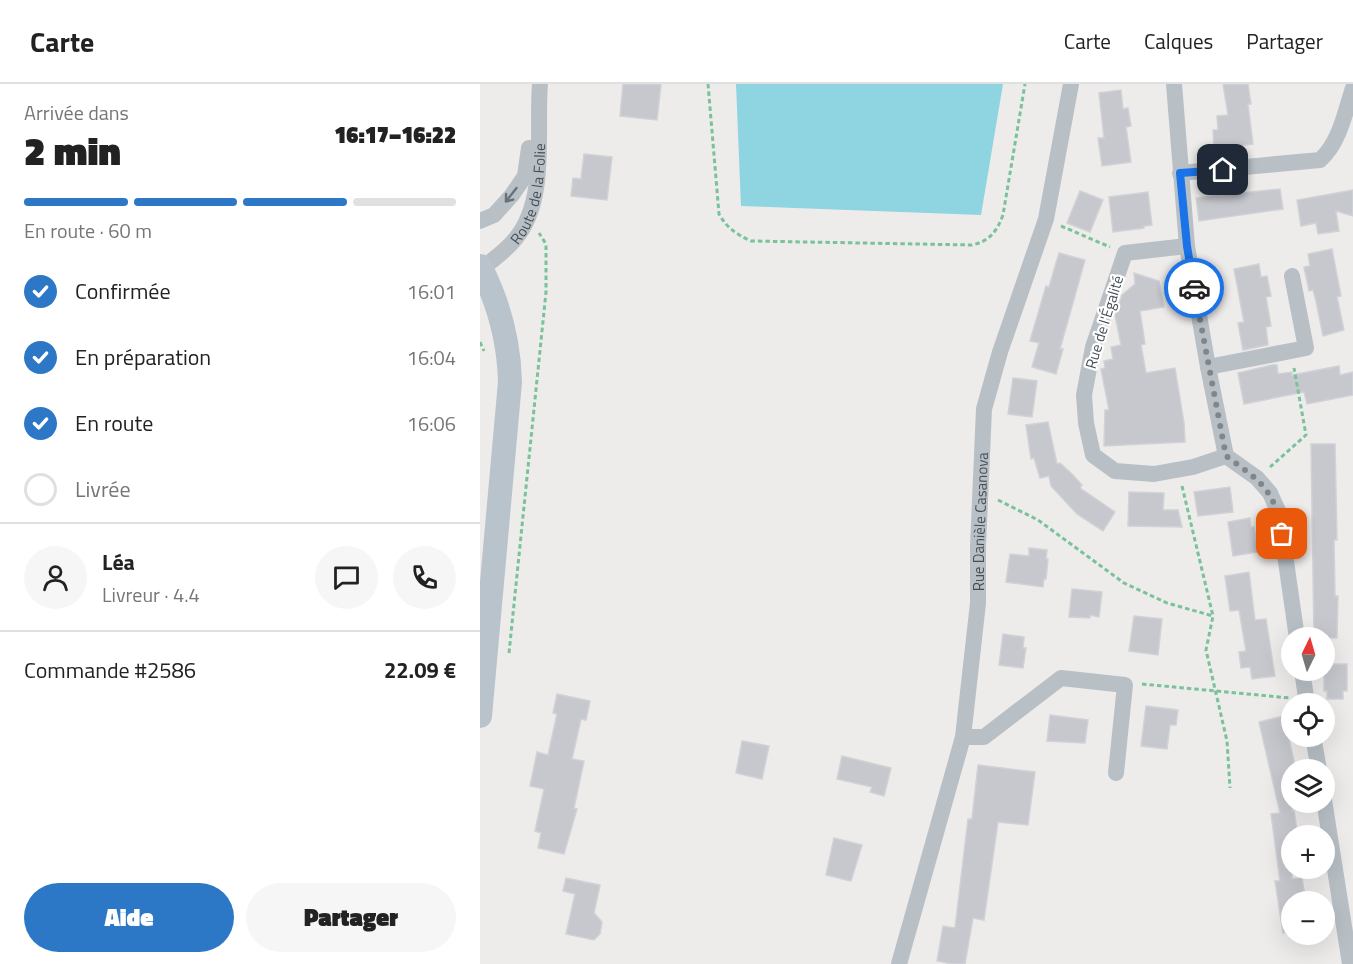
<!DOCTYPE html>
<html lang="fr">
<head>
<meta charset="utf-8">
<style>
  body { margin:0; font-family:"Titillium Web",sans-serif; background:#f6f6f6; color:#222; height:100vh; display:flex; flex-direction:column; font-size:22px; white-space:nowrap }
  * { box-sizing:border-box; margin:0 }
  p { font-size:20px; color:#767676 }
  .icon { flex:none; width:33px; height:33px; fill:none; stroke:currentColor; stroke-width:2; stroke-linecap:round; stroke-linejoin:round }
  .map { position:relative; flex:1; overflow:hidden }
  .sheet { display:flex; flex-direction:column; background:#fff; width:480px }
  .sheet>* { flex:none }
  .needle { width:39px; rotate:5deg }
  .tools { position:absolute; left:801px; top:543px; display:grid; gap:12px }
  .tools a { display:grid; place-items:center; width:54px; height:54px; border-radius:50%; background:#fff; box-shadow:0 6px 24px #0002; font-size:30px }
  .pin { position:absolute; display:grid; place-items:center; width:51px; height:51px; color:#fff; margin:-26px; border-radius:12px; box-shadow:0 3px 9px #0006 }
  .courier { position:absolute; display:grid; place-items:center; width:60px; height:60px; margin:-30px; border:4px solid #1a73e8; border-radius:50%; background:#fff; color:#222; box-shadow:0 2px 8px #0007 }
  .headline em { font-style:normal; font-weight:800 }
  .headline div { display:flex; flex-direction:column-reverse }
  .headline { display:flex; align-items:center; justify-content:space-between; height:102px; padding:0 24px }
  h1 { font-size:39px; font-weight:800; line-height:45px }
  .bar { display:grid; grid-template-columns:repeat(4,1fr); gap:9px 6px; align-content:center; height:72px; padding:0 24px }
  .bar i { height:8px; border-radius:4px; background:#e0e0e0 }
  .bar .on { background:#2c78c7 }
  .bar p { grid-column:span 4 }
  .line { display:flex; align-items:center; gap:15px; padding:0 24px; border-top:2px solid #e0e0e0 }
  .line div { flex:1 }
  .round { display:grid; place-items:center; flex:none; width:63px; height:63px; border-radius:32px; background:#f6f6f6 }
  ol { padding:0 24px; list-style:none }
  li { display:flex; align-items:center; gap:18px; height:66px }
  li p { margin-inline-start:auto }
  li .icon { padding:6px; border-radius:50%; background:#2c78c7; color:#fff; stroke-width:4 }
  li:last-child { color:#767676 }
  li i { width:33px; height:33px; border:3px solid #e0e0e0; border-radius:50% }
  .action { display:flex; gap:12px; margin-top:auto; padding:12px 24px }
  .action a { flex:1; height:69px; border-radius:36px; background:#2c78c7; color:#fff; font-size:24px; font-weight:800; line-height:69px; text-align:center }
  .action a+a { background:#f6f6f6; color:#222 }
  header { display:flex; align-items:center; gap:36px; box-sizing:border-box; height:84px; padding:0 30px; background:#fff; border-bottom:2px solid #e0e0e0 }
  header strong { font-size:28px }
  nav { display:flex; gap:33px; margin-inline-start:auto; font-size:21px }
  main { display:flex; flex:1; min-height:0 }
  .map>svg:first-child { display:block }
</style>
</head>
<body>
<header>
<strong>Carte</strong>
<nav><a>Carte</a><a>Calques</a><a>Partager</a></nav>
</header>
<main>
<section class="sheet">
<div class="headline"><div><h1>2 min</h1><p>Arrivée dans</p></div><em>16:17–16:22</em></div>
<div class="bar"><i class="on"></i><i class="on"></i><i class="on"></i><i></i><p>En route · 60 m</p></div>
<ol>
<li><svg class="icon" aria-label="check" viewBox="0 0 24 24"><path d="M5 12l5 5 9-10"/></svg>Confirmée<p>16:01</p></li>
<li><svg class="icon" aria-label="check" viewBox="0 0 24 24"><path d="M5 12l5 5 9-10"/></svg>En préparation<p>16:04</p></li>
<li><svg class="icon" aria-label="check" viewBox="0 0 24 24"><path d="M5 12l5 5 9-10"/></svg>En route<p>16:06</p></li>
<li><i></i>Livrée</li>
</ol>
<div class="line" style="height:108px"><a class="round"><svg class="icon" aria-label="person" viewBox="0 0 24 24"><circle cx="12" cy="8" r="4"/><path d="M4 21q1-7 8-7t8 7"/></svg></a><div><b>Léa</b><p>Livreur · 4.4</p></div><a class="round"><svg class="icon" aria-label="chat" viewBox="0 0 24 24"><path d="M4 5h16v11H9l-5 4z"/></svg></a><a class="round"><svg class="icon" aria-label="phone" viewBox="0 0 24 24"><path d="M5 4h4l2 5-3 2q2 4 5 5l2-3 5 2v4C11 20 4 13 5 4z"/></svg></a></div>
<div class="line" style="height:78px"><div>Commande #2586</div><b>22.09 €</b></div>
<div class="action"><a>Aide</a><a>Partager</a></div>
</section>
<div class="map">
<svg width="873" height="880" viewBox="0 0 873 880">
  <rect width="100%" height="100%" fill="#eeebeb"/>
  <polygon fill="#8ed4e1" points="256,0 523,0 501,131 261,122"/>
  <g fill="#c6c8ce" stroke="#d0d2d6" stroke-width="1.5">
    <polygon points="143,0 181,0 177,36 140,32"/>
    <polygon points="743,0 768,0 771,20 768,20 773,60 758,62 759,70 741,73 740,63 734,64 733,46 738,46 737,32 748,31"/>
    <polygon points="641,6 643,25 648,24 651,42 646,43 651,78 622,82 618,54 624,54 619,9"/>
    <polygon points="104,70 132,73 127,116 91,112 93,94 101,95"/>
    <polygon points="800,105 803,125 719,137 716,114"/>
    <polygon points="873,106 873,132 856,127 859,147 838,150 836,139 821,142 817,116"/>
    <polygon points="600,107 623,116 610,148 587,139"/>
    <polygon points="668,108 672,141 664,142 664,144 633,148 629,113"/>
    <polygon points="852,165 861,212 857,213 864,246 843,252 836,217 833,206 829,207 824,183 830,182 828,170"/>
    <polygon points="579,169 605,176 580,265 583,265 576,290 552,283 559,259 550,257 566,202 569,203"/>
    <polygon points="779,180 781,193 787,192 791,212 786,213 791,242 786,243 788,261 763,266 758,239 764,238 754,185"/>
    <polygon points="654,189 679,197 684,223 660,227 665,260 661,261 666,289 695,284 704,339 705,358 624,362 625,326 629,326 621,285 625,284 624,277 633,275 631,263 641,261 635,231 642,211 655,200"/>
    <polygon points="792,281 797,281 798,290 812,288 812,291 859,282 860,291 873,288 873,311 827,320 824,308 764,320 758,289"/>
    <polygon points="533,294 557,297 552,333 528,330"/>
    <polygon points="568,338 577,380 580,379 592,390 602,401 600,404 635,428 623,447 597,430 571,402 569,392 560,394 554,374 551,375 546,341"/>
    <polygon points="831,360 855,360 857,456 854,456 855,512 858,512 857,554 834,554"/>
    <polygon points="750,403 753,428 718,432 714,408"/>
    <polygon points="649,408 684,409 683,426 698,426 702,443 648,442"/>
    <polygon points="770,434 771,443 774,443 778,468 753,472 748,438"/>
    <polygon points="549,464 567,466 566,475 568,475 566,495 564,495 563,503 526,498 530,470 549,472"/>
    <polygon points="769,488 775,536 786,535 795,592 772,595 770,583 761,584 759,568 766,567 759,526 750,527 745,492"/>
    <polygon points="592,505 622,508 619,533 610,531 610,534 589,533"/>
    <polygon points="654,532 682,535 678,571 649,567"/>
    <polygon points="523,550 544,553 543,564 546,564 543,584 519,581"/>
    <polygon points="844,580 867,580 867,607 863,607 863,615 847,615 847,607 844,607"/>
    <polygon points="77,610 110,617 106,636 101,635 92,675 104,677 94,724 97,725 84,770 58,764 61,749 55,747 64,705 50,702 57,668 68,671 77,630 73,629"/>
    <polygon points="666,622 698,626 696,641 690,641 687,665 661,662"/>
    <polygon points="570,631 608,636 605,659 567,657"/>
    <polygon points="804,632 816,686 812,686 812,727 814,727 818,752 812,752 812,795 822,794 826,818 812,818 812,848 803,849 795,797 800,797 791,730 800,729 779,638"/>
    <polygon points="262,657 289,662 282,695 256,689"/>
    <polygon points="362,672 411,684 404,712 390,708 392,703 357,695"/>
    <polygon points="498,681 555,688 548,741 518,738 504,836 493,834 485,880 472,880 457,877 463,842 475,844 488,735 492,735"/>
    <polygon points="354,754 382,761 371,797 346,791"/>
    <polygon points="86,794 120,801 114,829 122,838 120,850 114,856 86,850 95,810 83,807"/>
  </g>
  <g fill="none" stroke-linecap="round" stroke-linejoin="round">
    <g stroke="#79c29a" stroke-width="3" stroke-dasharray="4.5 3" stroke-linecap="butt">
      <path d="M228,0L239,130C247,144 256,150 271,157L492,161C510,157 517,147 523,131L545,0"/>
      <polyline points="581,142 630,163"/>
      <polyline points="0,258 4,267"/>
      <polyline points="790,383 826,351 814,284"/>
      <polyline points="702,402 733,532 726,566 747,657 750,704"/>
      <polyline points="518,416 558,436 644,499 687,519 733,532"/>
      <polyline points="29,569 66,208 66,160 59,149"/>
      <polyline points="662,600 810,614"/>
    </g>
    <g stroke="#b8c0c6" stroke-width="16">
      <polyline points="694,0 707,162 728,283 746,372 777,394 790,409 799,429 817,554"/>
      <path d="M700,89L840,76C860,58 865,28 873,4"/>
      <polyline points="0,137 14,131 32,111 45,92 49,64"/>
      <polyline points="707,162 645,169 613,263 604,311 606,339 613,371 635,387 674,390 713,383 746,372"/>
      <path id="s1" d="M1,185C14,175 27,166 36,154C68,115 56,47 60,0"/>
      <polyline points="728,283 826,264 812,192"/>
      <polyline points="822,586 827,620"/>
      <polyline points="833,652 839,686"/>
      <polyline points="483,653 504,653 581,594 645,601 636,689"/>
      <polyline points="844,716 870,880"/>
      <path id="s2" d="M419,880L483,653L498,519V462L504,325L520,268L566,135L591,0"/>
    </g>
    <path stroke="#b8c3cc" stroke-width="24" d="M0,182C19,219 29,258 30,298L0,632"/>
  </g>
  <defs><path id="oneway-shaft" d="M-6 0H5M1.5-3L5.5 0L1.5 3" fill="none" stroke-width="1.6" stroke-linecap="round" stroke-linejoin="round" transform="scale(1.5)"/></defs>
  <use stroke="#687178" href="#oneway-shaft" transform="translate(31 111) rotate(128)"/>
  <g fill="none" stroke-linecap="round" stroke-linejoin="round">
    <path stroke="#81868a" stroke-width="6" stroke-dasharray="0 10.8" d="M714,204L746,372C780,397 795,405 802,450"/>
    <polyline stroke="#1a73e8" stroke-width="8" points="714,204 707,162 700,89 743,86"/>
  </g>
  <g text-anchor="middle" dominant-baseline="central" stroke-width="4.5" stroke-linejoin="round" paint-order="stroke">
    <g font-size="15" fill="#464f56" stroke="#fff">
      <text stroke="none"><textPath href="#s1" startOffset="94">Route de la Folie</textPath></text>
      <text transform="translate(624 238) rotate(-73)">Rue de l'Égalité</text>
      <text stroke="none"><textPath href="#s2" startOffset="452">Rue Danièle Casanova</textPath></text>
    </g>
  </g>
</svg>
<div class="tools">
<a><svg class="needle" viewBox="-14 -14 28 28"><path d="M0-13l5 13h-10z" fill="#e53935"/><path d="M0 13l5-13h-10z" fill="#767676"/></svg></a>
<a><svg class="icon" aria-label="locate" viewBox="0 0 24 24"><circle cx="12" cy="12" r="6"/><path d="M12 2v4M12 18v4M2 12h4M18 12h4"/></svg></a>
<a><svg class="icon" aria-label="layers" viewBox="0 0 24 24"><path d="M12 4l9 5-9 5-9-5zM3 14l9 5 9-5"/></svg></a>
<a>+</a>
<a>−</a>
</div>
<div class="pin" style="left:802px;top:450px;background:#ea580c"><svg class="icon" aria-label="bag" viewBox="0 0 24 24"><path d="M5 8h14l-1 12H6zM9 8a3 3 0 0 1 6 0"/></svg></div>
<div class="pin" style="left:743px;top:86px;background:#1f2937"><svg class="icon" aria-label="home" viewBox="0 0 24 24"><path d="M3 11l9-7 9 7M6 9v11h12V9"/></svg></div>
<div class="courier" style="left:714px;top:204px"><svg class="icon" aria-label="car" viewBox="0 0 24 24"><path d="M5 17H2v-5l4-1 3-4h7l3 4 3 1v5h-3M9 17h6M6 11h13"/><circle cx="7" cy="17" r="2"/><circle cx="17" cy="17" r="2"/></svg></div>
</div>
</main>
</body>
</html>
